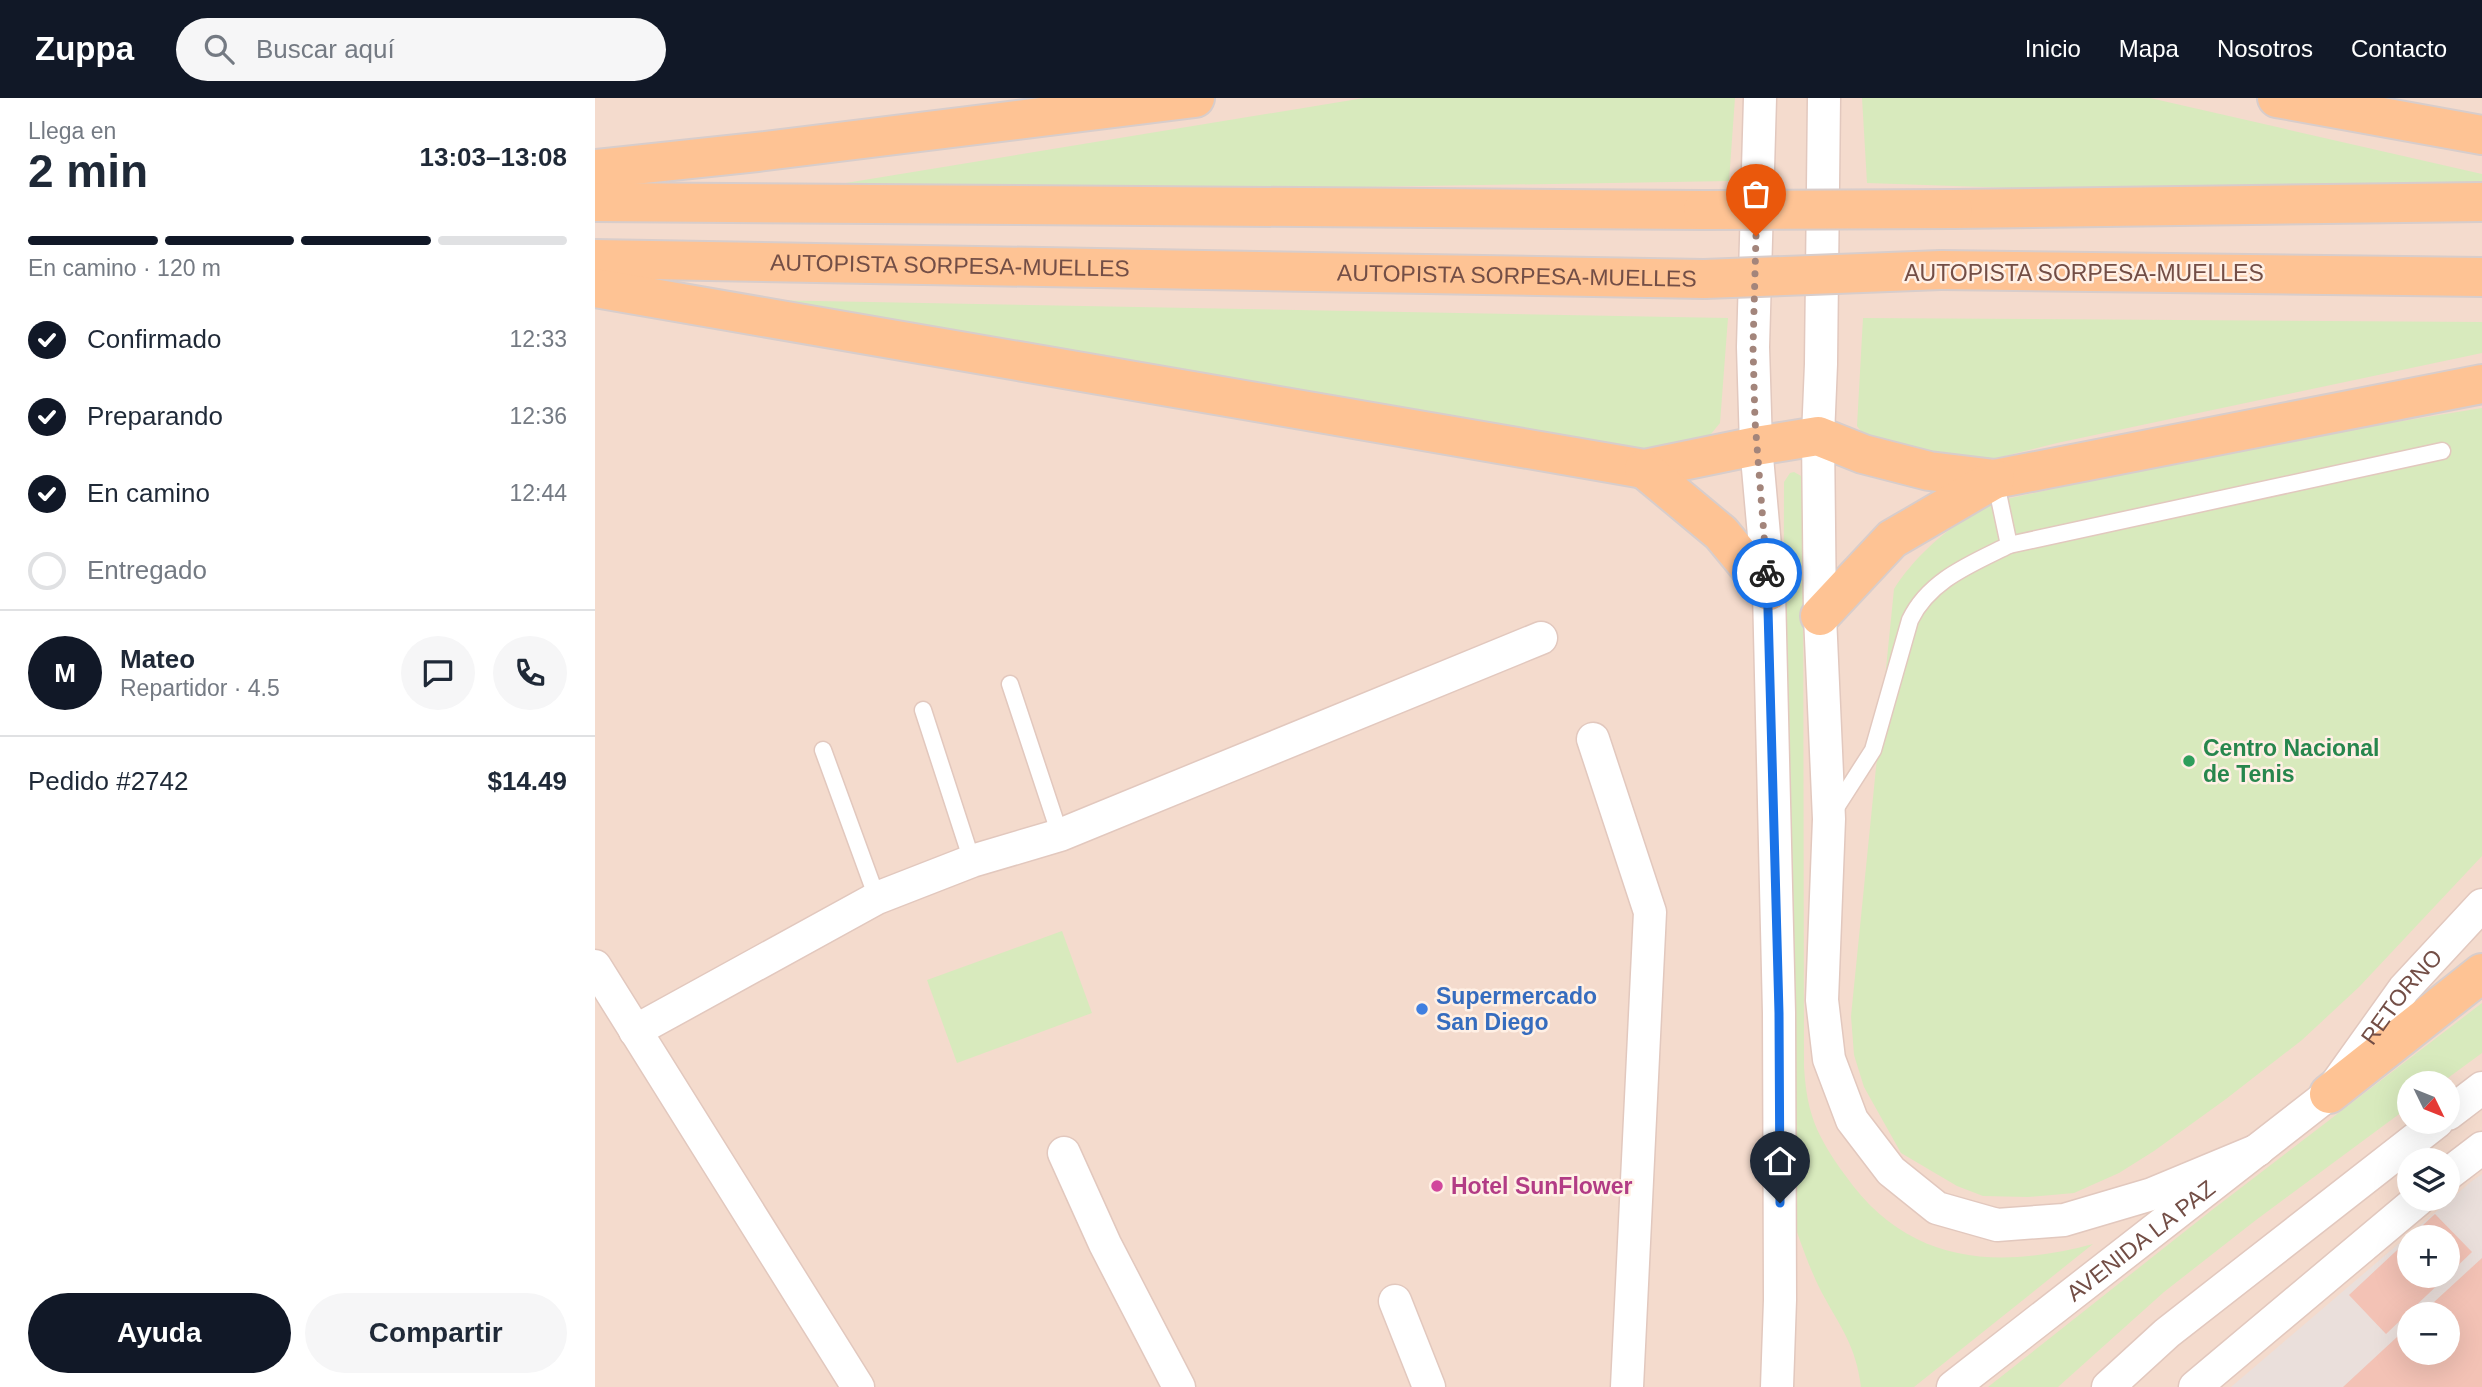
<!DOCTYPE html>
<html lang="es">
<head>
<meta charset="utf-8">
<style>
  body { margin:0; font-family:Helvetica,sans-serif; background:#f6f6f7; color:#1f2937; height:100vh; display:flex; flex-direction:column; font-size:26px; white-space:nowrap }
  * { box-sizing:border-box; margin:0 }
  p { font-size:23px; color:#747a83 }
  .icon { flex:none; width:38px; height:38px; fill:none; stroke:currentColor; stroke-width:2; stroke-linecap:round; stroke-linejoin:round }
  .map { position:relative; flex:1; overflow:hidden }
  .panel { display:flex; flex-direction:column; background:#fff; width:595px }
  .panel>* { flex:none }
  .needle { width:46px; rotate:133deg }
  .controls { position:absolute; left:1802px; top:973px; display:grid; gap:14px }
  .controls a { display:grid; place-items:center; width:63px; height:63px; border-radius:50%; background:#fff; box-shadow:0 7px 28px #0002; font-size:35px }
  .pin { position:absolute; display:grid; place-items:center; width:60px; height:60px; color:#fff; margin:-72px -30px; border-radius:50% 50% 50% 0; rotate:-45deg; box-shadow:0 0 7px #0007 }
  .pin .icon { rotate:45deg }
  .courier { position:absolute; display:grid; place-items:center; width:70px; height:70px; margin:-35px; border:5px solid #1a73e8; border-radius:50%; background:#fff; color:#222; box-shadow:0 2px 9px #0007 }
  .headline em { font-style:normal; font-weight:700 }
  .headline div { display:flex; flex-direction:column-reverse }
  .headline { display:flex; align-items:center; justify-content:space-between; height:119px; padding:0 28px }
  h1 { font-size:46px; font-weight:700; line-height:52px }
  .bar { display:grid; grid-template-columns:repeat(4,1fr); gap:10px 7px; align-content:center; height:84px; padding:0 28px }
  .bar i { height:9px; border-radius:5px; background:#e0e1e3 }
  .bar .selected { background:#111827 }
  .bar p { grid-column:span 4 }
  .line { display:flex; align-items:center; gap:18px; padding:0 28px; border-top:2px solid #e0e1e3 }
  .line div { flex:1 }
  .round { display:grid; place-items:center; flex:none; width:74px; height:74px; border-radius:37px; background:#f6f6f7 }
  ol { padding:0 28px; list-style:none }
  li { display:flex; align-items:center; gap:21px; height:77px }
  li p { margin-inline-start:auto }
  li .icon { padding:7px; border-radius:50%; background:#111827; color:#fff; stroke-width:4 }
  li:last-child { color:#747a83 }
  li i { width:38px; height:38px; border:4px solid #e0e1e3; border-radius:50% }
  .action { display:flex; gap:14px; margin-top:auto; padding:14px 28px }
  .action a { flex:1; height:80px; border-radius:42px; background:#111827; color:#fff; font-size:28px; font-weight:700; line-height:80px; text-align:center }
  .action a+a { background:#f6f6f7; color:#1f2937 }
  header { display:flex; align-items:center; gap:42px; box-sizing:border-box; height:98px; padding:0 35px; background:#111827; color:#fff }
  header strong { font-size:33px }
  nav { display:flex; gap:38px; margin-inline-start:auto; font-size:24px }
  .search { width:490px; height:63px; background:#f6f6f7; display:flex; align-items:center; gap:18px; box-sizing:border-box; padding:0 24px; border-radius:38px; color:#747a83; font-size:26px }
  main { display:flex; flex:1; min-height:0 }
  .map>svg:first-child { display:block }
</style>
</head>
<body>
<header>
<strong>Zuppa</strong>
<div class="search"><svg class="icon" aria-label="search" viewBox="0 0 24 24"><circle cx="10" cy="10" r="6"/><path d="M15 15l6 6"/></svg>Buscar aquí</div>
<nav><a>Inicio</a><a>Mapa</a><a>Nosotros</a><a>Contacto</a></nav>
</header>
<main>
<section class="panel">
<div class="headline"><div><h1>2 min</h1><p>Llega en</p></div><em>13:03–13:08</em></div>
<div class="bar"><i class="selected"></i><i class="selected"></i><i class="selected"></i><i></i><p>En camino · 120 m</p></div>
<ol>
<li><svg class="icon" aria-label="check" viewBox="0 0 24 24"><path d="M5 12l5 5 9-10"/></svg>Confirmado<p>12:33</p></li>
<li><svg class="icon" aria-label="check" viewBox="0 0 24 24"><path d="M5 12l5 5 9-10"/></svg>Preparando<p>12:36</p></li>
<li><svg class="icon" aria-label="check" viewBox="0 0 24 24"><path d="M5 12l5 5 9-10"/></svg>En camino<p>12:44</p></li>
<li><i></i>Entregado</li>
</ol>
<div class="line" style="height:126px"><b class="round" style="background:#111827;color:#fff">M</b><div><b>Mateo</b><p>Repartidor · 4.5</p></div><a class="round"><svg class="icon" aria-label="chat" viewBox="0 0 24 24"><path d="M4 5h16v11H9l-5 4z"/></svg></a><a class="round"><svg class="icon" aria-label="phone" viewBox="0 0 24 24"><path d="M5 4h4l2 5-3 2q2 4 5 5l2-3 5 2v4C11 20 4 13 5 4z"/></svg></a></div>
<div class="line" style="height:91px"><div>Pedido #2742</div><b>$14.49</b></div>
<div class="action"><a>Ayuda</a><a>Compartir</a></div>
</section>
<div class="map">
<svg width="1887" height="1289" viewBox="0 0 1887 1289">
  <rect width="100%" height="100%" fill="#fdebde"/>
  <path fill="#f4dbcd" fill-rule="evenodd" d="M0,0H1887V1289H0ZM1815,985H1853V1024H1815ZM1815,1062H1853V1101H1815ZM1815,1139H1853V1178H1815ZM1815,1216H1853V1255H1815Z"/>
  <path fill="#eadfdb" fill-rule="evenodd" d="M1887,1076V1289H1636L1877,1083ZM1815,1139H1853V1178H1815ZM1815,1216H1853V1255H1815Z"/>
  <g fill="#d8eabd">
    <polygon points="769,0 1140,0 1134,83 165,99"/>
    <polygon points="1267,0 1555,0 1887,76 1887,106 1272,85"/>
    <polygon points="167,202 1133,220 1125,325 1111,342 1059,364"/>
    <polygon points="1268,220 1887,224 1887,255 1462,345 1398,361 1355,363 1270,339 1262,328"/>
    <path d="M1887,310V758L1764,889L1707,942L1631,1001L1559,1053L1524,1075L1479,1095L1433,1099L1388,1098L1362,1088L1306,1055L1269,989L1259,957L1256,918L1299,491C1317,462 1346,436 1375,417C1386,411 1399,407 1411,401L1666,346Z"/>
    <path d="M1199,374L1208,379V385L1209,969C1212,1017 1222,1038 1250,1077C1312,1166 1401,1172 1498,1146L1319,1289H1266C1261,1248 1246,1230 1227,1195C1218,1178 1211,1159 1204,1140C1189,1096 1190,1047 1187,1001L1189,384L1195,375Z"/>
    <polygon points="467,833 497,915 362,965 332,882"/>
    <polygon points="1887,905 1887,955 1846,985 1815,985 1815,1008 1661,1122 1569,1194 1463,1289 1393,1289 1617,1112"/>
  </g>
  <g fill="#f3c2b5">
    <polygon points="1840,1116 1877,1154 1853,1177 1853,1139 1815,1139"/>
    <polygon points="1815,1140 1815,1178 1852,1178 1791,1236 1754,1197"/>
    <polygon points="1887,1160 1887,1289 1748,1289 1815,1227 1815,1255 1853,1255 1853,1216 1826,1216"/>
  </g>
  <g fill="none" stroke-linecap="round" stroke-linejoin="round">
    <defs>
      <g id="lane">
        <polyline points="1400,381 1414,447"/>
        <polyline points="415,586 465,737"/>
        <polyline points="328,612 377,763"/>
        <polyline points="228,652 282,800"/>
        <path d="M1237,716L1278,652L1315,522C1334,482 1376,466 1414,447L1847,353"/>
      </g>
      <g id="street">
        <polyline points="1165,0 1158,249 1161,348 1174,493 1184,915 1185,1202 1182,1289"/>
        <polyline points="1229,0 1226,266 1223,338 1225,518 1234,721 1227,902 1234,961 1257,1022 1296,1073 1342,1110 1402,1127 1469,1122 1557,1096 1663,1052"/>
        <polyline points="998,641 1055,814 1032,1289"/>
        <polyline points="0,868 263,1289"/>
        <polyline points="40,933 282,800 377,763 465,737 946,540"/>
        <polyline points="1853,1016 1887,990"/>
        <polyline points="469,1055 510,1146 584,1289"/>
        <polyline points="1853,1076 1887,1050"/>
        <polyline points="800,1203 834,1289"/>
        <path id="s1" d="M1358,1289L1734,996L1809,891L1887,807"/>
        <polyline points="1513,1289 1572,1235 1842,1024"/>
        <polyline points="1600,1289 1824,1101"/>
      </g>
      <g id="primary">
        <polyline points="1682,0 1887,37"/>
        <polyline points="0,71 162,54 600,0"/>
        <polyline points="0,104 1108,112"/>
        <polyline points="1358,111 1887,104"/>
        <path id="s2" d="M0,161L1109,181"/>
        <polyline points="1346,172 1887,179"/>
        <polyline points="0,190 1049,371 1161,348 1223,338 1268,356 1334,373 1400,381 1887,286"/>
        <polyline points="1049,371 1126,435 1174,493"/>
        <polyline points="1225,518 1297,441 1400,381"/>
        <polyline points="1734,996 1887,875"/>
      </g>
    </defs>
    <use href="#lane" stroke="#e2c8be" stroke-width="19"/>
    <use href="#street" stroke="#e2c8be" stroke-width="35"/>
    <use href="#primary" stroke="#d8cdcb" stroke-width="42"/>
    <use href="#lane" stroke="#fff" stroke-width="16"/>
    <use href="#street" stroke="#fff" stroke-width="32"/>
    <use href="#primary" stroke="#fec394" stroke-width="38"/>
    <defs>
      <g id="primary-bridge">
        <polyline points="1108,112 1358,111"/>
        <polyline points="1109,181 1346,172"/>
      </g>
    </defs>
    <use href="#primary-bridge" stroke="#d8cdcb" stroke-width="42" stroke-linecap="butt"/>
    <use href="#primary-bridge" stroke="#fec394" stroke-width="38"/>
  </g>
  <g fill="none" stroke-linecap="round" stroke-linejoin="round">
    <polyline stroke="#a3857b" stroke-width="7" stroke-dasharray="0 12.6" points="1161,138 1158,249 1160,323 1172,475"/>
    <polyline stroke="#1a73e8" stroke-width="9" points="1172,475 1184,915 1185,1105"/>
  </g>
  <circle fill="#2e9e5b" stroke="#fff0e5" stroke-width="2.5" cx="1594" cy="663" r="7"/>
  <circle fill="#3f7fe0" stroke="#fff0e5" stroke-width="2.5" cx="827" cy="911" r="7"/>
  <circle fill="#d1479c" stroke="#fff0e5" stroke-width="2.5" cx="842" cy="1088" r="7"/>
  <g text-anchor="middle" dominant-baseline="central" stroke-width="5" stroke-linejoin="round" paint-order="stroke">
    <g font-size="23" fill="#734e46" stroke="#fff0e5">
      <text stroke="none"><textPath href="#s2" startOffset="355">AUTOPISTA SORPESA-MUELLES</textPath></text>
      <text x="1489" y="175">AUTOPISTA SORPESA-MUELLES</text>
      <text stroke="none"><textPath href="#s2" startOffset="922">AUTOPISTA SORPESA-MUELLES</textPath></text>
      <text stroke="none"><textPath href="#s1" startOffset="598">RETORNO</textPath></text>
      <text stroke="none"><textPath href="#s1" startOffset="238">AVENIDA LA PAZ</textPath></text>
    </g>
    <g font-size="23" font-weight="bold" fill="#27864d" stroke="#fff0e5" text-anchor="start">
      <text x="1608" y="650">Centro Nacional<tspan x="1608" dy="26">de Tenis</tspan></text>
    </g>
    <g font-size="23" font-weight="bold" fill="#366cbe" stroke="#fff0e5" text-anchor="start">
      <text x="841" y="898">Supermercado<tspan x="841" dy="26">San Diego</tspan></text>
    </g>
    <g font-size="23" font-weight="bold" fill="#b23c85" stroke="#fff0e5" text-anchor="start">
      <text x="856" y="1088">Hotel SunFlower</text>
    </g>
  </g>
</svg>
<div class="controls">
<a><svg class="needle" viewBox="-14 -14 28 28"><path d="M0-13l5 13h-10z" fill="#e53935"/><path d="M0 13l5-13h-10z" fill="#747a83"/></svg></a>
<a><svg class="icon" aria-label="layers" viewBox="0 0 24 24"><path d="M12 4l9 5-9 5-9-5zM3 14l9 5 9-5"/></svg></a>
<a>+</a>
<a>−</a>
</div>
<div class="pin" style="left:1161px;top:138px;background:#ea580c"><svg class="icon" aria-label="bag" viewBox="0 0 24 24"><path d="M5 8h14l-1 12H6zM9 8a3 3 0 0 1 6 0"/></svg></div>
<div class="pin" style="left:1185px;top:1105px;background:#1f2937"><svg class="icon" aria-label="home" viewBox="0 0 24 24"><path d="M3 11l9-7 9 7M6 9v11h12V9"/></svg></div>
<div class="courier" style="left:1172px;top:475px"><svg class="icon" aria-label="bike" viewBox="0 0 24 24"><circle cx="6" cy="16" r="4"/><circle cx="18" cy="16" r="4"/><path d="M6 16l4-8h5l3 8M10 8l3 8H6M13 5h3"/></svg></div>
</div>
</main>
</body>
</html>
